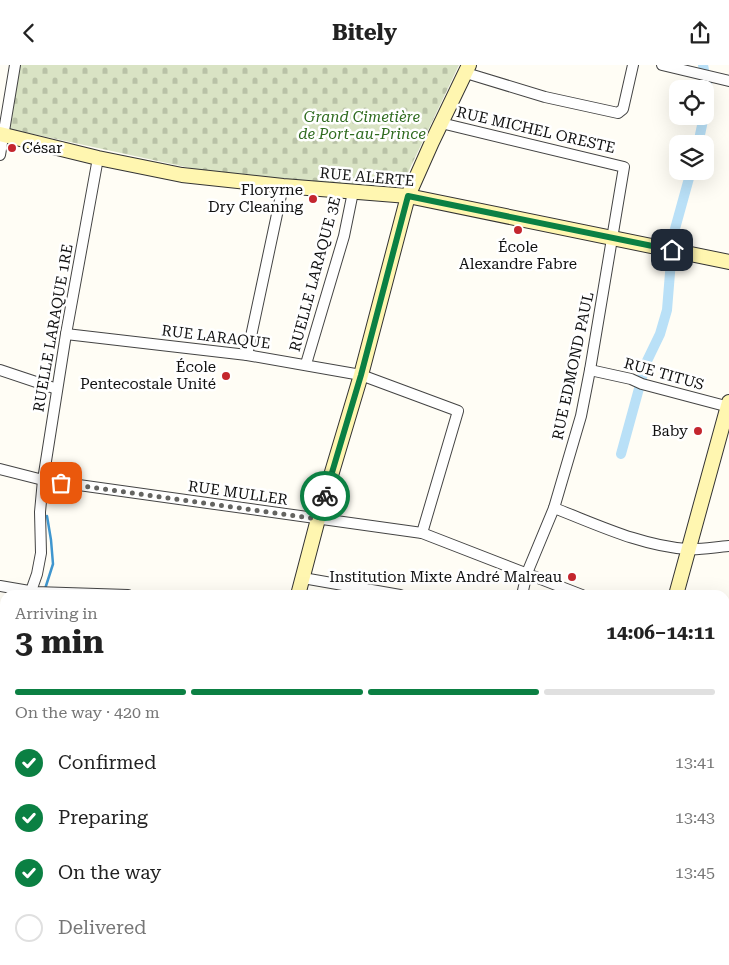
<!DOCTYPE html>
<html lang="en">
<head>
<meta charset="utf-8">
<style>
  body { margin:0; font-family:"Roboto Serif",serif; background:#f2f2f2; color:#222; height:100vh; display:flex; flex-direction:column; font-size:19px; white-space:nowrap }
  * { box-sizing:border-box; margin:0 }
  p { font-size:16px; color:#767676 }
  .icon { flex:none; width:28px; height:28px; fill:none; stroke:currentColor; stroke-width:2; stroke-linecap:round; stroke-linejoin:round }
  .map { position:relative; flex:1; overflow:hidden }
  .details { position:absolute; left:0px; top:525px; width:730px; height:375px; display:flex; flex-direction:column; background:#fff; border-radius:15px 15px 0 0; box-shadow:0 5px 20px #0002 }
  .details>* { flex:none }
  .buttons { position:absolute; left:669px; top:15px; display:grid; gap:10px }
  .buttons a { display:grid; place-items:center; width:45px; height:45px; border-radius:10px; background:#fff; box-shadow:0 5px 20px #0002; font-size:25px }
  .pin { position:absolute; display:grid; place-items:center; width:42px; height:42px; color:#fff; margin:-21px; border-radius:10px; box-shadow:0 2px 8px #0006 }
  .courier { position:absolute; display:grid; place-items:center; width:50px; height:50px; margin:-25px; border:4px solid #0b8043; border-radius:50%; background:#fff; color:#222; box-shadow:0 1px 6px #0007 }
  .overview em { font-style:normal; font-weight:700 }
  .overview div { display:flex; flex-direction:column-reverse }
  .overview { display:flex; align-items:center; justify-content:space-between; height:85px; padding:0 15px }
  h1 { font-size:32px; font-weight:700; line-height:38px }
  .bar { display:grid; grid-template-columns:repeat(4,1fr); gap:8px 5px; align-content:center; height:60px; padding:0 15px }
  .bar i { height:6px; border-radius:4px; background:#e0e0e0 }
  .bar .active { background:#0b8043 }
  .bar p { grid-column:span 4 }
  ol { padding:0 15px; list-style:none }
  li { display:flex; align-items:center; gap:15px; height:55px }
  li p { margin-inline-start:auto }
  li .icon { padding:5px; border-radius:50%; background:#0b8043; color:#fff; stroke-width:4 }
  li:last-child { color:#767676 }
  li i { width:28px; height:28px; border:2px solid #e0e0e0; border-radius:50% }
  header { display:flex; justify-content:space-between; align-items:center; height:65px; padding:0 15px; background:#fff; font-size:22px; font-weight:700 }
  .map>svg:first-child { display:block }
</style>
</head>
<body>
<header><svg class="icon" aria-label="back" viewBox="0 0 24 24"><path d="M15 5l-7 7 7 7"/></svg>Bitely<svg class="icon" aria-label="share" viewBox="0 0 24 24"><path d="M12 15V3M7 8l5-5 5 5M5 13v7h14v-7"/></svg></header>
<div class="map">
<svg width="729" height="900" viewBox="0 0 729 900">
  <defs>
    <pattern id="cemetery-stones" width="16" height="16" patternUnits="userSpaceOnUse" patternTransform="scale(1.25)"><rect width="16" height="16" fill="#d9e3c4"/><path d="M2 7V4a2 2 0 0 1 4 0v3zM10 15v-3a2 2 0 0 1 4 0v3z" fill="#b9c2a7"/></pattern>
  </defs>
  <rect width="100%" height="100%" fill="#fffdf5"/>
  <polygon fill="url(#cemetery-stones)" points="18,0 459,0 403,118 391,125 204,106 10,64"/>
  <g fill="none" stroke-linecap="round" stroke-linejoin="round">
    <g stroke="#3f96cf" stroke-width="2.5">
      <polyline points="45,524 53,499 51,475 47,451"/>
      <polyline points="725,851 729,853"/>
      <polyline points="38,900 41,895"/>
    </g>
    <g stroke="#b9e0f7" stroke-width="10">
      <polyline points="703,0 709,30 705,48"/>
      <polyline points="698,79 704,51"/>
      <polyline points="621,389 646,298 660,269 667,245 673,171 691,106"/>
    </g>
    <defs>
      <g id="street">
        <polyline points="662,0 729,16"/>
        <polyline points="466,8 545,32 618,48 623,44 633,0"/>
        <polyline points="441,58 624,102 590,305 581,351 554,443 527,508 522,530"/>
        <polyline points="0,90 15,0"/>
        <polyline points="66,269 247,290 361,310 458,346 422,468"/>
        <polyline points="247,290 283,121"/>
        <polyline points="306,299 344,171 353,127"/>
        <polyline points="0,305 57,324"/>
        <polyline points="590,305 631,314 642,319 729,342"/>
        <polyline points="0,404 43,415 422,468 582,530"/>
        <path d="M554,443C596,459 641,481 687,484C700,485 715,482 729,481"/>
        <polyline points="303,513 400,530"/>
        <polyline points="0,521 35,527 128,530"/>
        <polyline points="31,526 37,509 41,488 40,447 43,415 66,269 98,93"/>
        <polyline points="0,727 5,728"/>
        <polyline points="0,844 5,844"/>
        <polyline points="725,877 729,878"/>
        <polyline points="320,900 321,895"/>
        <polyline points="532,900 533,895"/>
      </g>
      <g id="secondary">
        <polyline points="0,69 98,93 182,110 283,121 408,131 729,197"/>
        <polyline points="298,530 318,454 361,310 408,131 432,77 469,0"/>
        <polyline points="676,530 729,337"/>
        <polyline points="725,722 729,736"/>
        <polyline points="199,900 201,895"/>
      </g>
    </defs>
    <use href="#street" stroke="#444" stroke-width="12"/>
    <use href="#secondary" stroke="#333" stroke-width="16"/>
    <use href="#street" stroke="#fff" stroke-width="10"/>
    <use href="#secondary" stroke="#fff6b0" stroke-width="14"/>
  </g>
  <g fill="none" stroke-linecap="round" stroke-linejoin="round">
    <polyline stroke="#646461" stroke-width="5" stroke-dasharray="0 9" points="61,418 318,454 325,431"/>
    <polyline stroke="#0b8043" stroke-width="6" points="325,431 361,310 408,131 672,185"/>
  </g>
  <g fill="#c4262e" stroke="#fff" stroke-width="2">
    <circle cx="12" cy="83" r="5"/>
    <circle cx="313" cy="134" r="5"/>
    <circle cx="518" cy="165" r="5"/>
    <circle cx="226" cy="311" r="5"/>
    <circle cx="698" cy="366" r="5"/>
    <circle cx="572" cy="512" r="5"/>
  </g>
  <g text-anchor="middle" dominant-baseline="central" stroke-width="5" stroke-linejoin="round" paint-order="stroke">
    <g font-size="15" font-style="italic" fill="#2f6b1f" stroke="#fff">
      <text x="362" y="52">Grand Cimetière<tspan x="362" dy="17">de Port-au-Prince</tspan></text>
    </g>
    <g font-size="15" fill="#111" stroke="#fff">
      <text transform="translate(536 65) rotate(13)">RUE MICHEL ORESTE</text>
      <text transform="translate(367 112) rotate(5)">RUE ALERTE</text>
      <text transform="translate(315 209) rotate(-75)">RUELLE LARAQUE 3E</text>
      <text transform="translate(53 263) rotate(-80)">RUELLE LARAQUE 1RE</text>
      <text transform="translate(216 272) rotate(7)">RUE LARAQUE</text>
      <text transform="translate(573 301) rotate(-78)">RUE EDMOND PAUL</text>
      <text transform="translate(664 309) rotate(16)">RUE TITUS</text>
      <text transform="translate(238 428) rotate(8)">RUE MULLER</text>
    </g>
    <g font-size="15" fill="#111" stroke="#fff" text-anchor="end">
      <text x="22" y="83" text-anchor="start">César</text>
      <text x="303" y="125">Floryrne<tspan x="303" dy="17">Dry Cleaning</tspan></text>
      <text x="518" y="182" text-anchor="middle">École<tspan x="518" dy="17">Alexandre Fabre</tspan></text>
      <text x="216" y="302">École<tspan x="216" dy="17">Pentecostale Unité</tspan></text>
      <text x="688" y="366">Baby</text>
      <text x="562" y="512">Institution Mixte André Malreau</text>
    </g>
  </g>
</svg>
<div class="buttons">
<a><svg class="icon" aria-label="locate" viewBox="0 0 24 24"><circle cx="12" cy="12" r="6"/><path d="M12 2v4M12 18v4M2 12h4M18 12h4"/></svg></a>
<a><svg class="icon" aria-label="layers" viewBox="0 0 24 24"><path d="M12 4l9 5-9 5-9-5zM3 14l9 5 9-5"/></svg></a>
</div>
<div class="pin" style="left:61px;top:418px;background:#ea580c"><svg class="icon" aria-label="bag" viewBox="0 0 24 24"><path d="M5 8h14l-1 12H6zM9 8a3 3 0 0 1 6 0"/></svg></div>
<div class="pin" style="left:672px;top:185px;background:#1f2937"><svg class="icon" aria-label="home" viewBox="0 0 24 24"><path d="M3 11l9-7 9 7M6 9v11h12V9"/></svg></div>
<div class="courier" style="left:325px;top:431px"><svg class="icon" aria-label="bike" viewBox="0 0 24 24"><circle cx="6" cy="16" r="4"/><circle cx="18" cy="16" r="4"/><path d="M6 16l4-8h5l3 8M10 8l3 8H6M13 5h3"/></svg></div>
<section class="details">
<div class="overview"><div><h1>3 min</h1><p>Arriving in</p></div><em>14:06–14:11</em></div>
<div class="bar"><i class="active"></i><i class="active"></i><i class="active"></i><i></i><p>On the way · 420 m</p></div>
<ol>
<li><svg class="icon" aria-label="check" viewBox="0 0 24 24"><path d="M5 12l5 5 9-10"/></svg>Confirmed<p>13:41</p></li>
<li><svg class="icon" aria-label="check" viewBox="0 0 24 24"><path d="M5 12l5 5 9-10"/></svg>Preparing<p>13:43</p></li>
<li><svg class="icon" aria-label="check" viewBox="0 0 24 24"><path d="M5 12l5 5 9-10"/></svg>On the way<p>13:45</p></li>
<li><i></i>Delivered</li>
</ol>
</section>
</div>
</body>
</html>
